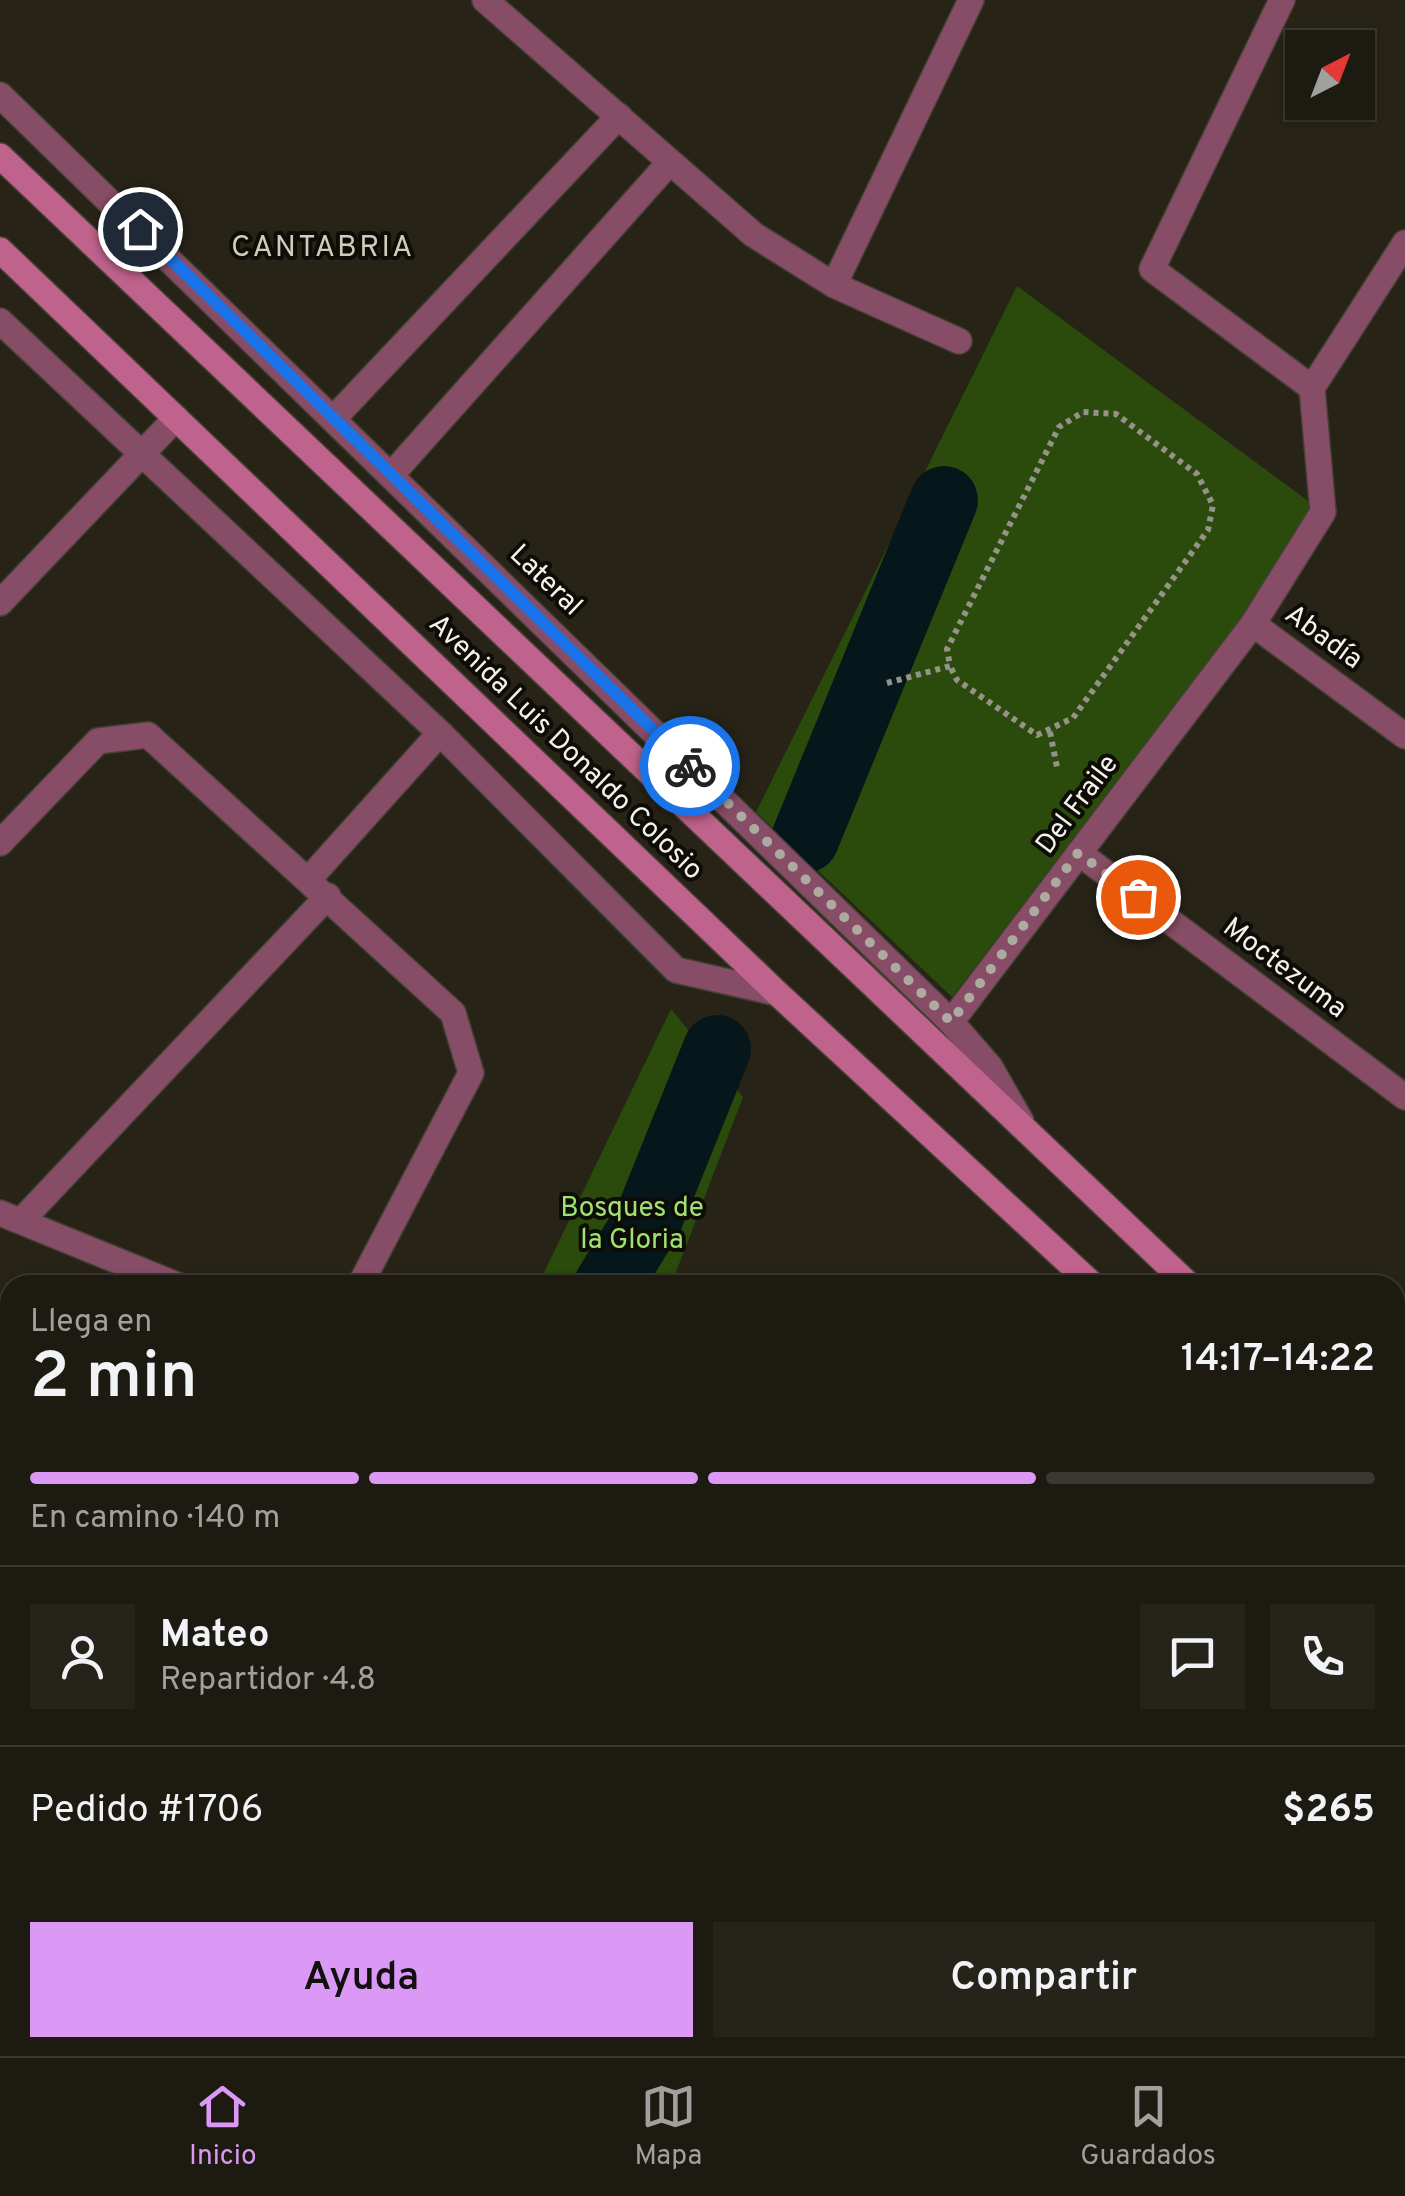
<!DOCTYPE html>
<html lang="es">
<head>
<meta charset="utf-8">
<style>
  body { margin:0; font-family:Overpass,sans-serif; background:#25231a; color:#f1f3f6; height:100vh; display:flex; flex-direction:column; font-size:38px; white-space:nowrap }
  * { box-sizing:border-box; margin:0 }
  p { font-size:32px; color:#a0a19f }
  .icon { flex:none; width:55px; height:55px; fill:none; stroke:currentColor; stroke-width:2; stroke-linecap:round; stroke-linejoin:round }
  .map { position:relative; flex:1; overflow:hidden }
  .panel { position:absolute; left:0px; top:1275px; width:1405px; height:782px; display:flex; flex-direction:column; background:#1d1a11; border-radius:30px 30px 0 0; box-shadow:0 2px 8px #0004,0 0 0 2px #3b3831 }
  .panel>* { flex:none }
  .needle { width:65px; rotate:42deg }
  .tools { position:absolute; left:1285px; top:30px; display:grid; gap:20px }
  .tools a { display:grid; place-items:center; width:90px; height:90px; border-radius:0px; background:#1d1a11; box-shadow:0 2px 8px #0004,0 0 0 2px #3b3831; font-size:50px }
  .pin { position:absolute; display:grid; place-items:center; width:85px; height:85px; color:#fff; margin:-42px; border:5px solid #fff; border-radius:50%; box-shadow:0 2px 10px #0007 }
  .courier { position:absolute; display:grid; place-items:center; width:100px; height:100px; margin:-50px; border:8px solid #1a73e8; border-radius:50%; background:#fff; color:#222; box-shadow:0 2px 12px #0007 }
  .head em { font-style:normal; font-weight:600 }
  .head div { display:flex; flex-direction:column-reverse }
  .head { display:flex; align-items:center; justify-content:space-between; height:170px; padding:0 30px }
  h1 { font-size:65px; font-weight:600; line-height:75px }
  .bar { display:grid; grid-template-columns:repeat(4,1fr); gap:15px 10px; align-content:center; height:120px; padding:0 30px }
  .bar i { height:12px; border-radius:8px; background:#3b3831 }
  .bar .selected { background:#db99f5 }
  .bar p { grid-column:span 4 }
  .line { display:flex; align-items:center; gap:25px; padding:0 30px; border-top:2px solid #3b3831 }
  .line div { flex:1 }
  .round { display:grid; place-items:center; flex:none; width:105px; height:105px; border-radius:0px; background:#25231a }
  .button { display:flex; gap:20px; margin-top:auto; padding:20px 30px }
  .button a { flex:1; height:115px; border-radius:0px; background:#db99f5; color:#111; font-size:40px; font-weight:600; line-height:115px; text-align:center }
  .button a+a { background:#25231a; color:#f1f3f6 }
  .tabs { display:flex; justify-content:space-around; align-items:center; height:140px; border-top:2px solid #3b3831; background:#1d1a11; font-size:28px; color:#a0a19f }
  .tabs a { display:grid; justify-items:center; gap:5px }
  .tabs .selected { color:#db99f5 }
  .map>svg:first-child { display:block }
</style>
</head>
<body>
<div class="map">
<svg width="1405" height="2056" viewBox="0 0 1405 2056">
  <rect width="100%" height="100%" fill="#272317"/>
  <g fill="#2a4b0b">
    <polygon points="1017,286 1323,512 952,997 756,812"/>
    <polygon points="671,1009 743,1097 671,1285 538,1285"/>
    <polygon points="1395,1533 1405,1543 1405,1623 1398,1625"/>
    <polygon points="272,2048 384,2048 380,2056 269,2056"/>
  </g>
  <g fill="none" stroke-linecap="round" stroke-linejoin="round">
    <g stroke="#05171b" stroke-width="68">
      <polyline points="805,839 944,500"/>
      <polyline points="608,1285 649,1218 717,1049"/>
      <polyline points="306,2056 308,2048"/>
    </g>
    <defs>
      <g id="street">
        <polyline points="485,0 754,235 834,285 959,341"/>
        <polyline points="1282,0 1152,269 1312,388"/>
        <polyline points="0,95 951,1022 990,1067 1021,1121"/>
        <polyline points="834,285 971,0"/>
        <polyline points="0,321 440,733 676,970 777,993"/>
        <polyline points="335,417 619,116"/>
        <polyline points="393,473 669,163"/>
        <polyline points="0,603 176,418"/>
        <polyline points="1253,624 1405,736"/>
        <polyline points="0,843 98,741 148,735 453,1013 471,1073 360,1285"/>
        <polyline points="1079,853 1405,1097"/>
        <polyline points="309,879 440,733"/>
        <polyline points="951,1022 1253,624 1323,512 1312,388 1405,243"/>
        <polyline points="0,1213 177,1285"/>
        <polyline points="21,1221 328,896"/>
        <polyline points="0,1593 10,1601"/>
        <polyline points="667,2048 671,2056"/>
        <polyline points="716,2048 720,2056"/>
        <polyline points="9,2056 16,2048"/>
        <polyline points="427,2056 430,2048"/>
      </g>
      <g id="secondary">
        <polyline points="0,156 1189,1285"/>
        <polyline points="0,250 777,993 1093,1285"/>
        <polyline points="1395,1494 1405,1504"/>
        <polyline points="1395,1648 1405,1667"/>
      </g>
    </defs>
    <use href="#street" stroke="#444035" stroke-width="28"/>
    <use href="#secondary" stroke="#444035" stroke-width="28"/>
    <g stroke="#969289" stroke-width="6" stroke-dasharray="5 5" stroke-linecap="butt">
      <polyline points="887,683 950,666 947,649 1059,427 1083,412 1116,414 1197,474 1213,505 1208,530 1073,718 1037,735 957,680 950,666"/>
      <polyline points="1050,732 1057,767"/>
    </g>
    <use href="#street" stroke="#884d66" stroke-width="25"/>
    <use href="#secondary" stroke="#c0638c" stroke-width="25"/>
  </g>
  <g fill="none" stroke-linecap="round" stroke-linejoin="round">
    <polyline stroke="#adaaa1" stroke-width="10" stroke-dasharray="0 18" points="690,766 951,1022 1078,853 1138,897"/>
    <polyline stroke="#1a73e8" stroke-width="12" points="140,229 690,766"/>
  </g>
  <g text-anchor="middle" dominant-baseline="central" stroke-width="8" stroke-linejoin="round" paint-order="stroke">
    <g font-size="28" fill="#f5f2eb" stroke="#0e0c07">
      <text transform="translate(545 581) rotate(44)">Lateral</text>
      <text transform="translate(1323 638) rotate(36)">Abadía</text>
      <text transform="translate(565 748) rotate(44)">Avenida Luis Donaldo Colosio</text>
      <text transform="translate(1078 805) rotate(-53)">Del Fraile</text>
      <text transform="translate(1284 969) rotate(37)">Moctezuma</text>
    </g>
    <g font-size="28" fill="#a1e171" stroke="#0e0c07">
      <text x="632" y="1209">Bosques de<tspan x="632" dy="32">la Gloria</tspan></text>
    </g>
    <g font-size="30" letter-spacing="2.5" fill="#d0cbbc" stroke="#0e0c07">
      <text x="323" y="248">CANTABRIA</text>
    </g>
  </g>
</svg>
<div class="tools">
<a><svg class="needle" viewBox="-14 -14 28 28"><path d="M0-13l5 13h-10z" fill="#e53935"/><path d="M0 13l5-13h-10z" fill="#a0a19f"/></svg></a>
</div>
<div class="pin" style="left:1138px;top:897px;background:#ea580c"><svg class="icon" aria-label="bag" viewBox="0 0 24 24"><path d="M5 8h14l-1 12H6zM9 8a3 3 0 0 1 6 0"/></svg></div>
<div class="pin" style="left:140px;top:229px;background:#1f2937"><svg class="icon" aria-label="home" viewBox="0 0 24 24"><path d="M3 11l9-7 9 7M6 9v11h12V9"/></svg></div>
<div class="courier" style="left:690px;top:766px"><svg class="icon" aria-label="bike" viewBox="0 0 24 24"><circle cx="6" cy="16" r="4"/><circle cx="18" cy="16" r="4"/><path d="M6 16l4-8h5l3 8M10 8l3 8H6M13 5h3"/></svg></div>
<section class="panel">
<div class="head"><div><h1>2 min</h1><p>Llega en</p></div><em>14:17–14:22</em></div>
<div class="bar"><i class="selected"></i><i class="selected"></i><i class="selected"></i><i></i><p>En camino · 140 m</p></div>
<div class="line" style="height:180px"><a class="round"><svg class="icon" aria-label="person" viewBox="0 0 24 24"><circle cx="12" cy="8" r="4"/><path d="M4 21q1-7 8-7t8 7"/></svg></a><div><b>Mateo</b><p>Repartidor · 4.8</p></div><a class="round"><svg class="icon" aria-label="chat" viewBox="0 0 24 24"><path d="M4 5h16v11H9l-5 4z"/></svg></a><a class="round"><svg class="icon" aria-label="phone" viewBox="0 0 24 24"><path d="M5 4h4l2 5-3 2q2 4 5 5l2-3 5 2v4C11 20 4 13 5 4z"/></svg></a></div>
<div class="line" style="height:130px"><div>Pedido #1706</div><b>$265</b></div>
<div class="button"><a>Ayuda</a><a>Compartir</a></div>
</section>
</div>
<nav class="tabs">
<a class="selected"><svg class="icon" aria-label="home" viewBox="0 0 24 24"><path d="M3 11l9-7 9 7M6 9v11h12V9"/></svg>Inicio</a>
<a><svg class="icon" aria-label="map" viewBox="0 0 24 24"><path d="M3 6l6-2 6 2 6-2v14l-6 2-6-2-6 2zM9 4v14M15 6v14"/></svg>Mapa</a>
<a><svg class="icon" aria-label="saved" viewBox="0 0 24 24"><path d="M7 4h10v16l-5-4-5 4z"/></svg>Guardados</a>
</nav>
</body>
</html>
